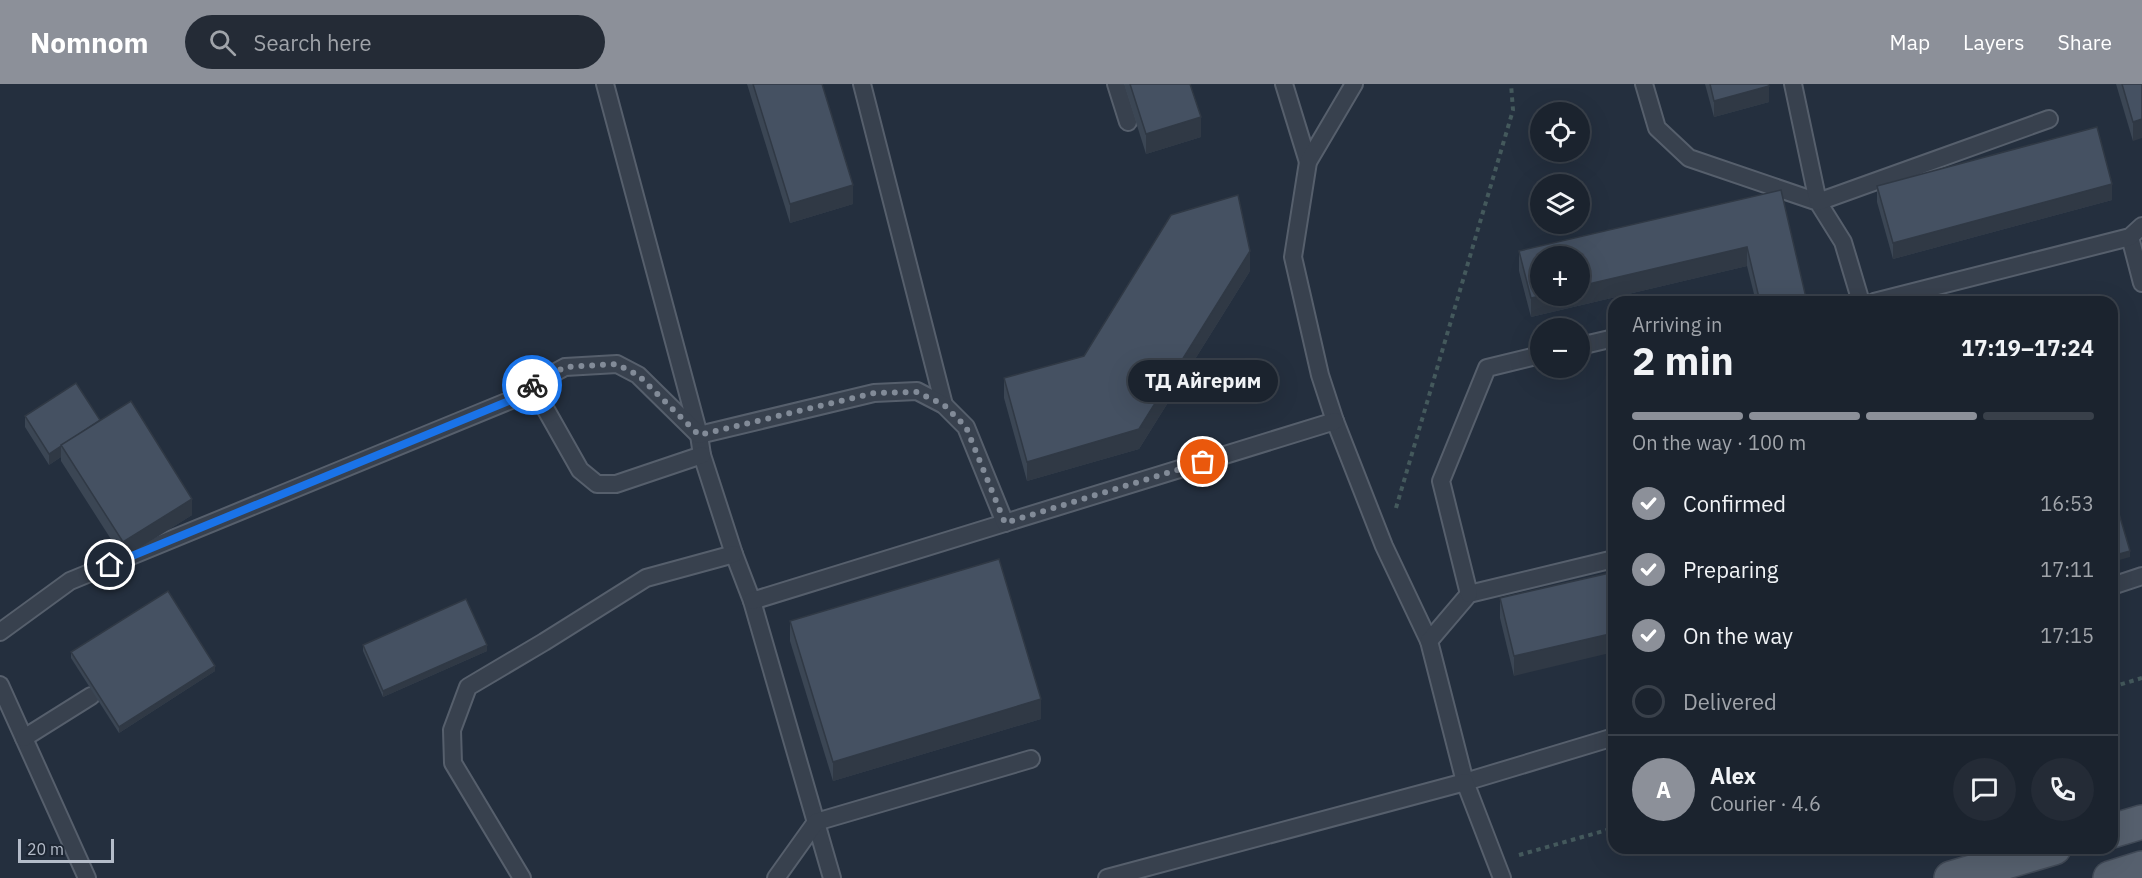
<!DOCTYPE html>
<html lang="en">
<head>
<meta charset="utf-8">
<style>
  body { margin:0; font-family:"IBM Plex Sans",sans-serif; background:#242b36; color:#f1f3f6; height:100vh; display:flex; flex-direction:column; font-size:22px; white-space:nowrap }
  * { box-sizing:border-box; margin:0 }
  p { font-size:20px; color:#a0a4aa }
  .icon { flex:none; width:33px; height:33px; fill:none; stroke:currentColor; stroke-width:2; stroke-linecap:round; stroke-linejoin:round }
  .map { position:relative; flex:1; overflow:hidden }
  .sheet { position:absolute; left:1608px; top:212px; width:510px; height:558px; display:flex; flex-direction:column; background:#1b232e; border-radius:18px; box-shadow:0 6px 24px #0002,0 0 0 2px #39404a }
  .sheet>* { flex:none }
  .buttons { position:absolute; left:1530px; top:18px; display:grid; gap:12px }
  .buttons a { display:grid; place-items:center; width:60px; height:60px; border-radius:50%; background:#1b232e; box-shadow:0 6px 24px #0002,0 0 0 2px #39404a; font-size:30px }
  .scale { position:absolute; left:18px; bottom:15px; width:96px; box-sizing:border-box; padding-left:6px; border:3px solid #b4bcc9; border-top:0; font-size:16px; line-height:21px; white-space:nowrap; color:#b4bcc9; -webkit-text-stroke:4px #1d2633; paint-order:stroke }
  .pin { position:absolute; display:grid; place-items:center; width:51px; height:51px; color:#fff; margin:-26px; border:3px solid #fff; border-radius:50%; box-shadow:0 2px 6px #0007 }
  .courier { position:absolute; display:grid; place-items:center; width:60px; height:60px; margin:-30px; border:4px solid #1a73e8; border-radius:50%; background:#fff; color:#222; box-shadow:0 2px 8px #0007 }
  .bubble { position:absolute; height:42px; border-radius:21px; background:#1b232e; box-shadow:0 6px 24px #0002,0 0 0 2px #39404a; font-size:20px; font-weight:800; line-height:42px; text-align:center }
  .summary em { font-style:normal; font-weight:800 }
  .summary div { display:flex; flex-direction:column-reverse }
  .summary { display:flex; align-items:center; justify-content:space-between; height:102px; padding:0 24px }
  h1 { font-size:39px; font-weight:800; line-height:45px }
  .bar { display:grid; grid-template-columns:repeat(4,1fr); gap:9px 6px; align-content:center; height:72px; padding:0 24px }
  .bar i { height:8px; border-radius:4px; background:#39404a }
  .bar .selected { background:#8c9099 }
  .bar p { grid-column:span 4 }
  .line { display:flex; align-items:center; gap:15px; padding:0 24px; border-top:2px solid #39404a }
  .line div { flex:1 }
  .round { display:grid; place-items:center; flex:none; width:63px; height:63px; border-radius:32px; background:#242b36 }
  ol { padding:0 24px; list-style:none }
  li { display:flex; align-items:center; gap:18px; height:66px }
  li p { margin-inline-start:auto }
  li .icon { padding:6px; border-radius:50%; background:#8c9099; color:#fff; stroke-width:4 }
  li:last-child { color:#a0a4aa }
  li i { width:33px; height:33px; border:3px solid #39404a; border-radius:50% }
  header { display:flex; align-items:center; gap:36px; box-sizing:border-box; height:84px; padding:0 30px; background:#8c9099; color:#fff }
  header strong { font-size:28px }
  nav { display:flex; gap:33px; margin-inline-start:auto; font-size:21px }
  .search { width:420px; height:54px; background:#242b36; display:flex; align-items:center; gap:15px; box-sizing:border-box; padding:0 21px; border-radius:33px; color:#a0a4aa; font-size:22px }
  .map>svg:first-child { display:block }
</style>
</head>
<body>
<header>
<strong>Nomnom</strong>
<div class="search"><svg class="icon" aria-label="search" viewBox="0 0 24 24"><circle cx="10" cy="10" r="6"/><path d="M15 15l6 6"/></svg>Search here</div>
<nav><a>Map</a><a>Layers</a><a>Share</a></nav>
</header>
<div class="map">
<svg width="2142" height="794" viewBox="0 0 2142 794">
  <rect width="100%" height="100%" fill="#242f3e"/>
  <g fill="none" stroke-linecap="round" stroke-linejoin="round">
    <defs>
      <g id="lane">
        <polyline points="605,0 699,351 702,371 734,470 752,517 832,794"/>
        <polyline points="862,0 944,321"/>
        <polyline points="1116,0 1128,38"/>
        <polyline points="1284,0 1308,78"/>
        <polyline points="1354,0 1308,78 1293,173 1320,291 1335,337 1384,462 1429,557"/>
        <polyline points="1644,0 1657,44 1689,74 1818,118 1843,158 1861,218"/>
        <polyline points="1793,0 1818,118 2049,35"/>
        <polyline points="2130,153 2142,199"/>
        <polyline points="1874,218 2130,153 2142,142"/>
        <polyline points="1580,262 1614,254"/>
        <polyline points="532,301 580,386 597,400 616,400 702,371"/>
        <polyline points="1614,475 1469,510 1429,557 1465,698 1614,653"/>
        <polyline points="2112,502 2142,492"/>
        <polyline points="1469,510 1441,397 1487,284 1540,271"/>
        <polyline points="752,517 1335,337"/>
        <polyline points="0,548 70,497 516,314 532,301 565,283 617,280 638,291 699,351 874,309 917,307 944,321 966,343 1005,439"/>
        <polyline points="0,601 87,794"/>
        <polyline points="24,654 91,612"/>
        <polyline points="522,794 453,679 452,646 468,603 544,558 646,494 734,470"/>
        <polyline points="776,794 816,738 1031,675"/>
        <polyline points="1107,794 1465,698 1502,794"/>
      </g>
      <g id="primary">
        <polyline points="2112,747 2142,738"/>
        <polyline points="1951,794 2054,764"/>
        <polyline points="2110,794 2142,784"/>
      </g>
    </defs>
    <use href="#lane" stroke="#565f6c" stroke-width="20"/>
    <use href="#primary" stroke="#414a57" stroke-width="36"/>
    <g stroke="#44595c" stroke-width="4" stroke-dasharray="4.5 4.5" stroke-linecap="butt">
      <polyline points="1396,424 1513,26 1511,0"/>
      <polyline points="2112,603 2142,594"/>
      <polyline points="1519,771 1614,744"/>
    </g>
    <use href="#lane" stroke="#38414e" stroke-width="16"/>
    <use href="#primary" stroke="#56606e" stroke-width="33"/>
  </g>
  <g fill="#3b4654">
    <polygon points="747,0 822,0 853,120 790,139"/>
    <polygon points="1124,0 1190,0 1201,53 1146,70"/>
    <polygon points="1705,0 1768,0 1769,18 1714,33"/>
    <polygon points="2116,0 2142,0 2133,57"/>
    <polygon points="1877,102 2112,116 1893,175 1877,118"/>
    <polygon points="1781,106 1807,218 1756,218 1747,182 1531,233 1519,187 1519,167"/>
    <polygon points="1250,187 1139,365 1027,397 1004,314 1004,294 1084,272"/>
    <polygon points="25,332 100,336 192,431 123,474 61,377 61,373 49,381 25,343"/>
    <polygon points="1614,488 1514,592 1500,534 1500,514"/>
    <polygon points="790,537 1041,635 833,697 790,557"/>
    <polygon points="363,561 487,567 383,613 363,567"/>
    <polygon points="71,568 215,587 119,649 71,574"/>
  </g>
  <g fill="#303945">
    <polygon points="1769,2 1769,18 1714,33 1714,17"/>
    <polygon points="1201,33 1201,53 1146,70 1146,50"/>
    <polygon points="2142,35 2142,54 2133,57 2133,38"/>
    <polygon points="2112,100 2112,116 1893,175 1893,159"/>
    <polygon points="853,101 853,120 790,139 790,120"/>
    <polygon points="1747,163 1747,182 1531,233 1531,214 1541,212 1580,212 1580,202"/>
    <polygon points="1250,167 1250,187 1139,365 1027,397 1027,378"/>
    <polygon points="61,362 61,373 49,381 49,370"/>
    <polygon points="192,415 192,431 123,474 123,458"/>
    <polygon points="2130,467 2130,473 2112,478 2112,472"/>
    <polygon points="1614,549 1614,568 1514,592 1514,572"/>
    <polygon points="487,561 487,567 383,613 383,607"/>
    <polygon points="215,582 215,587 119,649 119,643"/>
    <polygon points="1041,615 1041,635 833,697 833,678"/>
  </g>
  <g fill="#455162" stroke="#303945" stroke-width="1.5">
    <polygon points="753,0 822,0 853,101 790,120"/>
    <polygon points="1130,0 1190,0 1201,33 1146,50"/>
    <polygon points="1710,0 1768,0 1769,2 1714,17"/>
    <polygon points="2122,0 2142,0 2142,35 2133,38"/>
    <polygon points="2097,43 2112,100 1893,159 1877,102"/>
    <polygon points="1781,106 1807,218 1760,218 1747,163 1580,202 1580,172 1540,172 1541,212 1531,214 1519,167"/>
    <polygon points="1238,111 1250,167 1139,345 1027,378 1004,294 1084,272 1171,131"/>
    <polygon points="76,299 100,336 49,370 25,332"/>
    <polygon points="131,317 192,415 123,458 61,361"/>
    <polygon points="2115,416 2130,467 2112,472 2112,417"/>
    <polygon points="999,475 1041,615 833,678 790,537"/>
    <polygon points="1614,488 1614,549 1514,572 1500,514"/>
    <polygon points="168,507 215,582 119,643 71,568"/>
    <polygon points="466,515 487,561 383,607 363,561"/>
  </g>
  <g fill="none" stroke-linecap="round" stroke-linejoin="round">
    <polyline stroke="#828b98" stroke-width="6" stroke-dasharray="0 10.8" points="532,301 565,283 616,280 638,291 699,351 874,309 917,308 944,321 966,343 1005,439 1203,378"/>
    <polyline stroke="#1a73e8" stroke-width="8" points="110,481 516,314 532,301"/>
  </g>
</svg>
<div class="buttons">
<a><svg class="icon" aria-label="locate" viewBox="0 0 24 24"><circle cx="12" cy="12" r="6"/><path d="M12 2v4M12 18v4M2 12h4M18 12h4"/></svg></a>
<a><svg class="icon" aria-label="layers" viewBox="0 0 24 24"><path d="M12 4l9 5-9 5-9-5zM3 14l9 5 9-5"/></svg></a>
<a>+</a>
<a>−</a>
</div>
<div class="scale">20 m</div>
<div class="pin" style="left:1203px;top:378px;background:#ea580c"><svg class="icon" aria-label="bag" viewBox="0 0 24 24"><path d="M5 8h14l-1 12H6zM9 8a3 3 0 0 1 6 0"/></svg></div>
<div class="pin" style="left:110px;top:481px;background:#1f2937"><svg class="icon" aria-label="home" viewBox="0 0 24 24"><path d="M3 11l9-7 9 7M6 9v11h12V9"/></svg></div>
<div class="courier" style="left:532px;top:301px"><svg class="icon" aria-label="bike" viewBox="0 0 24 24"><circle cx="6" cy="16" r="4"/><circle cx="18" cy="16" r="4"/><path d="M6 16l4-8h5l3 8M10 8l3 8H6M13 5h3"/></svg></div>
<div class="bubble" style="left:1128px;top:276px;width:150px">ТД Айгерим</div>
<section class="sheet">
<div class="summary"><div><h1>2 min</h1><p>Arriving in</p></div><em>17:19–17:24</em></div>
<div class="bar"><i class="selected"></i><i class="selected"></i><i class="selected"></i><i></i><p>On the way · 100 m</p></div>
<ol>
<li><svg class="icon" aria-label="check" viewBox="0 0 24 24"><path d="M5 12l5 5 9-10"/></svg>Confirmed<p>16:53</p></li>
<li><svg class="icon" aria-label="check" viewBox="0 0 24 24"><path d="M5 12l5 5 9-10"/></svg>Preparing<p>17:11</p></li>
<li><svg class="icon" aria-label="check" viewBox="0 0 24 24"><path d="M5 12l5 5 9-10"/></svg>On the way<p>17:15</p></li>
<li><i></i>Delivered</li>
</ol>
<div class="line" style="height:108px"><b class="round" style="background:#8c9099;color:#fff">A</b><div><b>Alex</b><p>Courier · 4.6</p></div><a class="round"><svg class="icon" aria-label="chat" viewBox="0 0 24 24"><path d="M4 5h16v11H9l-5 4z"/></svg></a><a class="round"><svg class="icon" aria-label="phone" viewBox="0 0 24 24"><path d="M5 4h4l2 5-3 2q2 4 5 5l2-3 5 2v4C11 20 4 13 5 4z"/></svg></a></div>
</section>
</div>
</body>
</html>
